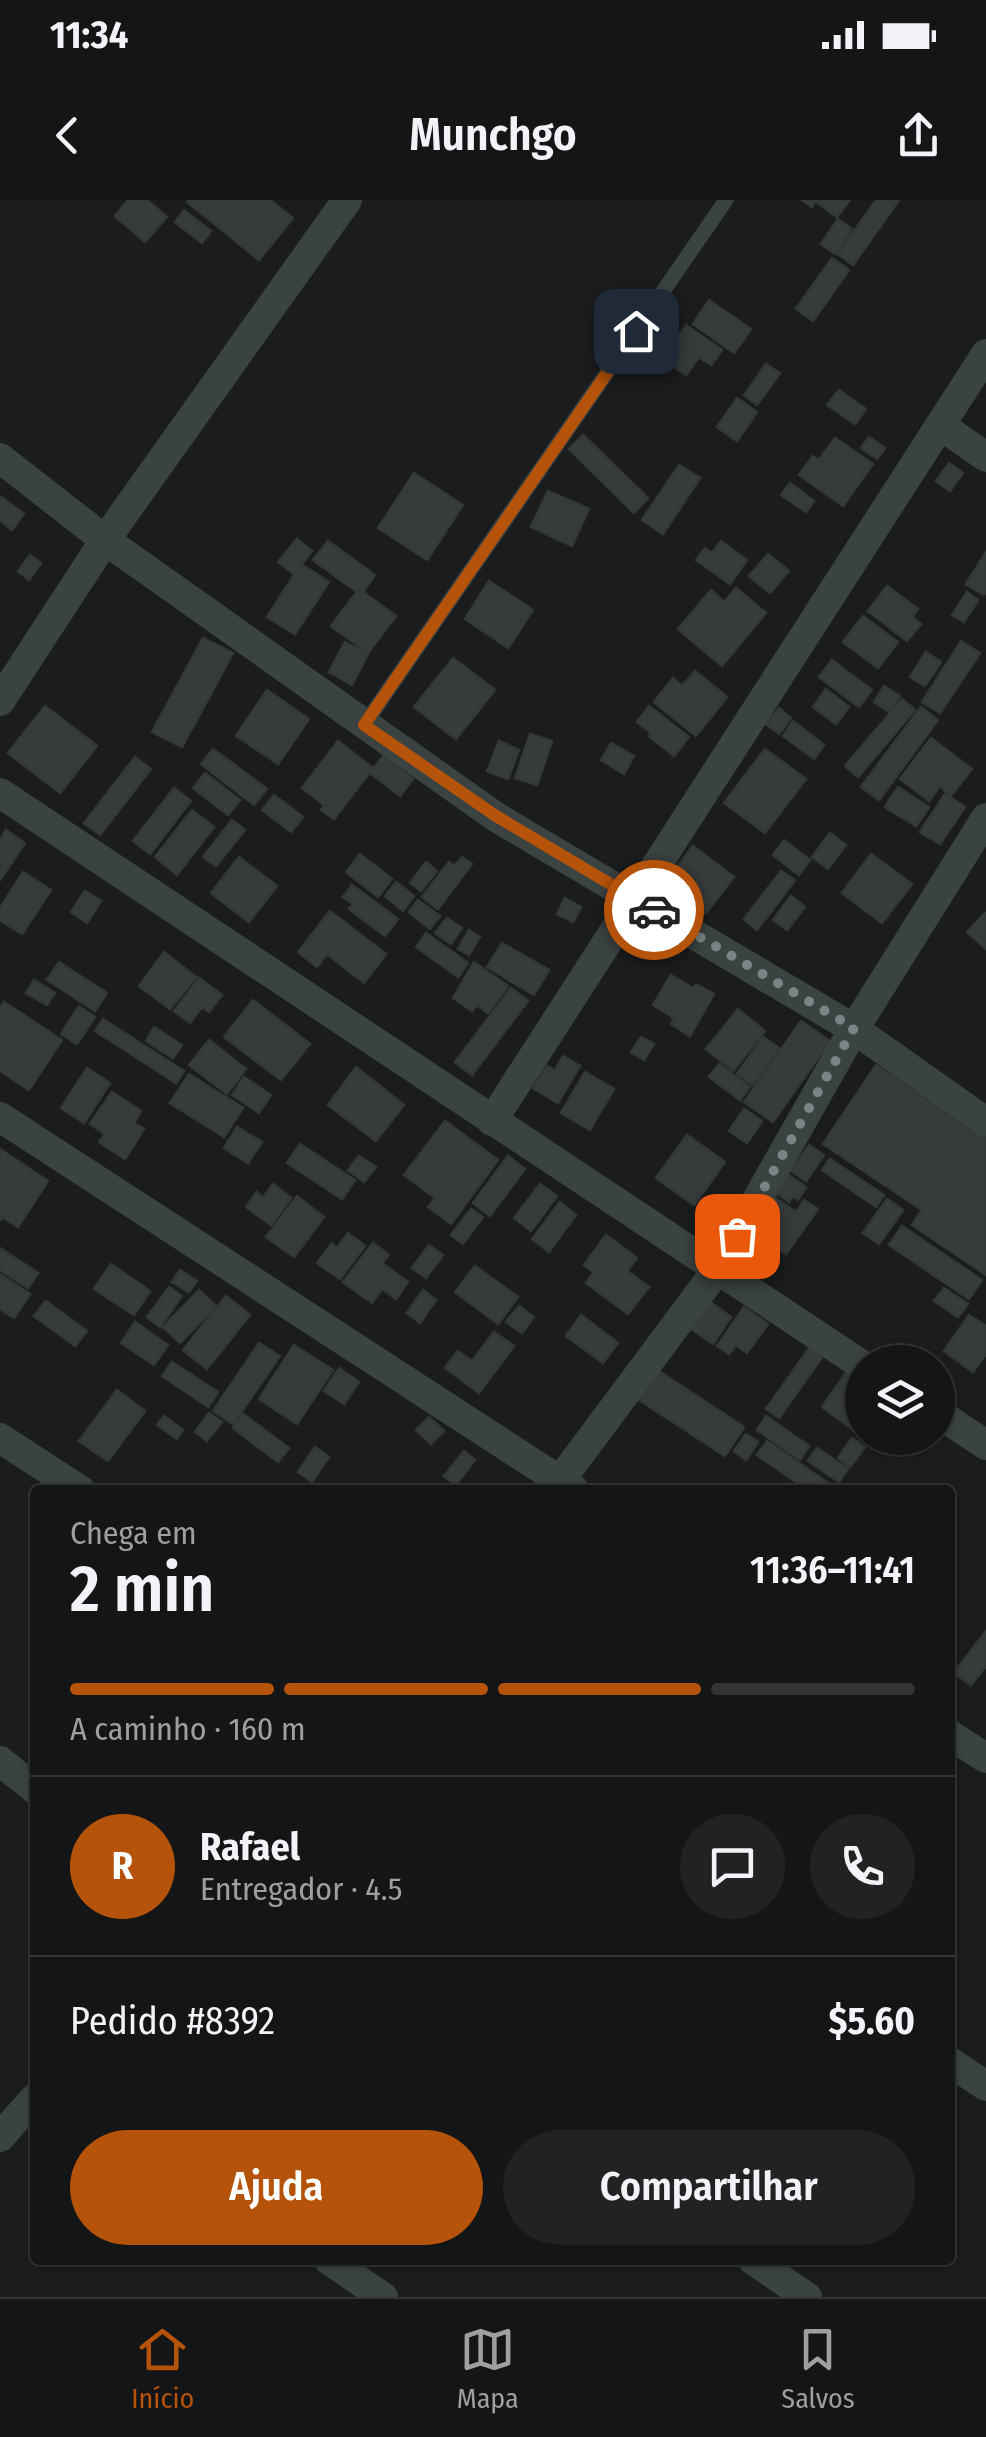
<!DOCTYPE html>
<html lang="pt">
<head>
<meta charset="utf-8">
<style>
  body { margin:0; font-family:"Fira Sans Condensed",sans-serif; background:#212223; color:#f1f3f6; height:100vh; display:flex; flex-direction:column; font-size:38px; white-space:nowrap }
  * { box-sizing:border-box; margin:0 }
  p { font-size:32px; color:#9d9fa1 }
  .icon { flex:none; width:55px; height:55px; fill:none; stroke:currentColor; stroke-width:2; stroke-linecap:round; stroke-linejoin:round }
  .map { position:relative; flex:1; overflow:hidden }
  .side { position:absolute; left:30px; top:1285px; width:925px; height:780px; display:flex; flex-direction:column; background:#141516; border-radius:10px; box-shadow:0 2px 8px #0004,0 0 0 2px #333435 }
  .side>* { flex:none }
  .tools { position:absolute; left:845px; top:1145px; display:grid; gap:20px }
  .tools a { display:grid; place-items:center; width:110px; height:110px; border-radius:50%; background:#141516; box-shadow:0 2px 8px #0004,0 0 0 2px #333435; font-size:50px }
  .pin { position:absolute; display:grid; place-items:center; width:85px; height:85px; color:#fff; margin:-42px; border-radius:20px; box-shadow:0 5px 15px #0006 }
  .courier { position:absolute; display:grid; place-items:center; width:100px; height:100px; margin:-50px; border:8px solid #b45309; border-radius:50%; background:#fff; color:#222; box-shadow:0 2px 12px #0007 }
  .summary em { font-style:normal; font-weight:600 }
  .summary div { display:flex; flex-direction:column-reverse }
  .summary { display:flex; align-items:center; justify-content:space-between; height:170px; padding:0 40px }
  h1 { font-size:65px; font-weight:600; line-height:75px }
  .bar { display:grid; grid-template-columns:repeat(4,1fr); gap:15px 10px; align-content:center; height:120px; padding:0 40px }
  .bar i { height:12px; border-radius:8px; background:#333435 }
  .bar .on { background:#b45309 }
  .bar p { grid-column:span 4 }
  .line { display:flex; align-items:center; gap:25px; padding:0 40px; border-top:2px solid #333435 }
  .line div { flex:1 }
  .round { display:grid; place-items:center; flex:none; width:105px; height:105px; border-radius:52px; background:#212223 }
  .button { display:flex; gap:20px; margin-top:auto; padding:20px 40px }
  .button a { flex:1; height:115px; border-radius:60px; background:#b45309; color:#fff; font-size:40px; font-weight:600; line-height:115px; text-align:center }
  .button a+a { background:#212223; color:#f1f3f6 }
  .status { display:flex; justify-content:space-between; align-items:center; height:70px; padding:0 50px; background:#141516; direction:ltr }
  .status svg { height:28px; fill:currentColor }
  header { display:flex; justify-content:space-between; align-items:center; height:130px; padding:0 40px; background:#141516; font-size:45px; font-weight:600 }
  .menu { display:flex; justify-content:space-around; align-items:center; height:140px; border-top:2px solid #333435; background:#141516; font-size:28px; color:#9d9fa1 }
  .menu a { display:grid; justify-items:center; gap:5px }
  .menu .on { color:#b45309 }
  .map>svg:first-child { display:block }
</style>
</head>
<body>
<div class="status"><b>11:34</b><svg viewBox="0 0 49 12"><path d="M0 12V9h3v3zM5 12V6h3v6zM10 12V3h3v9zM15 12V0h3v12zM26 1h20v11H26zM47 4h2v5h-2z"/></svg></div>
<header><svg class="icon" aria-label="back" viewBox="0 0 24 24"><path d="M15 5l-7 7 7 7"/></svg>Munchgo<svg class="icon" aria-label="share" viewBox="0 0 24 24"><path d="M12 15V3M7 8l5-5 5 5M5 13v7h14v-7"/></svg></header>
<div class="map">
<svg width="986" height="2097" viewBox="0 0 986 2097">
  <rect width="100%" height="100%" fill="#1a1c1d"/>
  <g fill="#373b3c" stroke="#343839" stroke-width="2.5">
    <polygon points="128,0 147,0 167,17 145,42 115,16"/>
    <polygon points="189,0 270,0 293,18 259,60 187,2"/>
    <polygon points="802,0 850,0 837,17 815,1 812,7"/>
    <polygon points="876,0 899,0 853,65 838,54"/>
    <polygon points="184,10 211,31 202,43 175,22"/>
    <polygon points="838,19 852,29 835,54 821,44"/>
    <polygon points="832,58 849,70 813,121 796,109"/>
    <polygon points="709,100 751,129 734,153 693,124"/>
    <polygon points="686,125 722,150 711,165 699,157 686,175 663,159"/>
    <polygon points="766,164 780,173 757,205 744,195"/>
    <polygon points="839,190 866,209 855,224 827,205"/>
    <polygon points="737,198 757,212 737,241 717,227"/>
    <polygon points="583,235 648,298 634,313 569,249"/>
    <polygon points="869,237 885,248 877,259 861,248"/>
    <polygon points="835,238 873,264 843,306 799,275 813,256 819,260"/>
    <polygon points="949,263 963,273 950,291 936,281"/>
    <polygon points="679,265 700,278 663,334 642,320"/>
    <polygon points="414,273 463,305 427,360 378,328"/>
    <polygon points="790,283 814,301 806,312 781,295"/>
    <polygon points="548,291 589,309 572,346 531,327"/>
    <polygon points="0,296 24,314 12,330 0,320"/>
    <polygon points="297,339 312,351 294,374 278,362"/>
    <polygon points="328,341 375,375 361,395 313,360"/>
    <polygon points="721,341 747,360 730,384 696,360 705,348 712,353"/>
    <polygon points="986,352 986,392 984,395 966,384"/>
    <polygon points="768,354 789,371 770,393 749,376"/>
    <polygon points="30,355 41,363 29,380 18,371"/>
    <polygon points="301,364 329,382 295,434 267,417"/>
    <polygon points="489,381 533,410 508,448 465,419"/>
    <polygon points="887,386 918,409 912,417 921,424 907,441 868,411"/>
    <polygon points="736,388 766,413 722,466 678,429 711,390 724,402"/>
    <polygon points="359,389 396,416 368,453 331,426"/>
    <polygon points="967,392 978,400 964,422 952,415"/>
    <polygon points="863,416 898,442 878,468 843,442"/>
    <polygon points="203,438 233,453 182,547 152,532"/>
    <polygon points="961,441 980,453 940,513 922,502"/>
    <polygon points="345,442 368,454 352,485 329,472"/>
    <polygon points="926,452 941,462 925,486 910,477"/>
    <polygon points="453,458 495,490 456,539 414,507"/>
    <polygon points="832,460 872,490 859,507 819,477"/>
    <polygon points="695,471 727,497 696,536 654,502 673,478 682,486"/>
    <polygon points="884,486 900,496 889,512 874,502"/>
    <polygon points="826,489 849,507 836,524 813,507"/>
    <polygon points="267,490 309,519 278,564 236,536"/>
    <polygon points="902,499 915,510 858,577 845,566"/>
    <polygon points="45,506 97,546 60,593 8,553"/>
    <polygon points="649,506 689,537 674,556 649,536 651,533 637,522"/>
    <polygon points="921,507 938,520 879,600 861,587"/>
    <polygon points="779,508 791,518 779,534 766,524"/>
    <polygon points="793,521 824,545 814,559 783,536"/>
    <polygon points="530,534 552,541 537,585 515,578"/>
    <polygon points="931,538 972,569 951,596 940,586 929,601 900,579"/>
    <polygon points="338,541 373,568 334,619 321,610 324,605 302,588"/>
    <polygon points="499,541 519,550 508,579 487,571"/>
    <polygon points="611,543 634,556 624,574 601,560"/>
    <polygon points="213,549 267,589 254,605 201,564"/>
    <polygon points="765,549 806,579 765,633 724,603"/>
    <polygon points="383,556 413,579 400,596 370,573"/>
    <polygon points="135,557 151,569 100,635 84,623"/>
    <polygon points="205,573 240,600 228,615 193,588"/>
    <polygon points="898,587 929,607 916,626 885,607"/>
    <polygon points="174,588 191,601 150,654 133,641"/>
    <polygon points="945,594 965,607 940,644 920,632"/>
    <polygon points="274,595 303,617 291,632 262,610"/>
    <polygon points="192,610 214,627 177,675 155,657"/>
    <polygon points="232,620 245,630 216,666 203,657"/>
    <polygon points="6,630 25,643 0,680 0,640"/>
    <polygon points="830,633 846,645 828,669 812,657"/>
    <polygon points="784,640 810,660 799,675 773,655"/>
    <polygon points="693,646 734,677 706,713 665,683"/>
    <polygon points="360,654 392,679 378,697 346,672"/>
    <polygon points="871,654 912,684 882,723 842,693"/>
    <polygon points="239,657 277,686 249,722 211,693"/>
    <polygon points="462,657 472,664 438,709 422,697 449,662 454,666"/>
    <polygon points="426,662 437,671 421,691 410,683"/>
    <polygon points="781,671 795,680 757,730 744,719"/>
    <polygon points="23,672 51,690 22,734 0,720 0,708"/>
    <polygon points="396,682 414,696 403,711 385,696"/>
    <polygon points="352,685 398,719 385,736 349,709 353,704 343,697"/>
    <polygon points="85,691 101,701 87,723 71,712"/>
    <polygon points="791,696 805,707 787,730 773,720"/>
    <polygon points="565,698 581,707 573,722 557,714"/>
    <polygon points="418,700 440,716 430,729 409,712"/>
    <polygon points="330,711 386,754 364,783 327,754 317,767 298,752"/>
    <polygon points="985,713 986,714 986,749 967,732"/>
    <polygon points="447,718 462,728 451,744 435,733"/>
    <polygon points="469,730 480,737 469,755 458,749"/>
    <polygon points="426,733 468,763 458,777 416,747"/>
    <polygon points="502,743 549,770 534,795 487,767"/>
    <polygon points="164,752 196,777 170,809 139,786"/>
    <polygon points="59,762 107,793 95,811 47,780"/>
    <polygon points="474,762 508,786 488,813 477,805 472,811 453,798"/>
    <polygon points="671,775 693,788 696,784 714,794 690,836 671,824 674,818 653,805"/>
    <polygon points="199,778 222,795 209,812 202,807 190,823 174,811"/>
    <polygon points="34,780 55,793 47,805 26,793"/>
    <polygon points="511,788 528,801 472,875 455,862"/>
    <polygon points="253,800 310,844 281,880 224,837"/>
    <polygon points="4,802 62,840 29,890 0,871 0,808"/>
    <polygon points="79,806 95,817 77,844 61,834"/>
    <polygon points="738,809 765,831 733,871 706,849"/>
    <polygon points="103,819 184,871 176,883 95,831"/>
    <polygon points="801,821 830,841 773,922 744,902"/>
    <polygon points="154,827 182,845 173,858 146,841"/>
    <polygon points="641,837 654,844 644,860 631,852"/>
    <polygon points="763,837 779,848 753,885 737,874"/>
    <polygon points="209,840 246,869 227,894 189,865"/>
    <polygon points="563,856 580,866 558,903 533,888 547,866 555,870"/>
    <polygon points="719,864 750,887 740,900 709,877"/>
    <polygon points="876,865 986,939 986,1075 912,1025 922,1010 823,944"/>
    <polygon points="356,867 404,905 376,941 328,905"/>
    <polygon points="87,868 110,883 84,923 61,908"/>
    <polygon points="585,872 614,889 590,930 561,913"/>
    <polygon points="189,874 243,908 224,937 170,903"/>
    <polygon points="244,877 271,895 259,913 232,895"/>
    <polygon points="112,892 141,911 134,923 144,929 125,959 99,942 105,934 90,924"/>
    <polygon points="744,909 762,921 747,943 729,931"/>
    <polygon points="445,921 498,960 451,1024 428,1007 435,998 404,975"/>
    <polygon points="237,927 262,942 248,963 224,948"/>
    <polygon points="687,935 725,962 694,1005 656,978"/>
    <polygon points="300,944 355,980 342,999 287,963"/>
    <polygon points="809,945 824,955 806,981 791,971"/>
    <polygon points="0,949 48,981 18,1027 2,1017 0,1021"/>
    <polygon points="359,956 376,967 364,982 348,970"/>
    <polygon points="508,956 525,969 490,1016 473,1003"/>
    <polygon points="830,959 884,995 876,1007 822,970"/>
    <polygon points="789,975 806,987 798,1000 793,996 789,1002 776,993"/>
    <polygon points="273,984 291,998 271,1025 246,1007 257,992 263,998"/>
    <polygon points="540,984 557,996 531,1031 514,1018"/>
    <polygon points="297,996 324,1017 294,1057 266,1037"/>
    <polygon points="773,996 796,1012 804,1000 818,1009 786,1054 769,1043 762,1052 743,1039"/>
    <polygon points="887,999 903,1010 879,1044 863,1033"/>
    <polygon points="560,1002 576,1015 549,1052 532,1039"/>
    <polygon points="471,1009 483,1017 463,1044 451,1035"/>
    <polygon points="902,1026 982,1080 969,1099 889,1045"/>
    <polygon points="348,1033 365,1046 340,1079 317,1063 332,1043 337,1048"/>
    <polygon points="606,1035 637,1058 627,1071 649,1087 628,1114 586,1083 594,1072 584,1065"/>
    <polygon points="373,1043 389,1055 382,1063 408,1082 396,1099 382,1089 372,1103 343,1082"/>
    <polygon points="429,1045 443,1055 426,1078 412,1068"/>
    <polygon points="0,1048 38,1073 28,1088 0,1070"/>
    <polygon points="111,1064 150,1091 134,1115 94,1089"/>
    <polygon points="475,1066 518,1097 498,1124 455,1092"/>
    <polygon points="180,1070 197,1081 189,1092 172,1082"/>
    <polygon points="0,1074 30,1094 14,1118 0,1109"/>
    <polygon points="169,1087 182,1096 160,1127 147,1117"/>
    <polygon points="944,1088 968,1104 958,1117 934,1101"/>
    <polygon points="199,1090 216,1106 180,1143 163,1127"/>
    <polygon points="423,1090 436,1100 420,1123 407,1113"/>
    <polygon points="226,1096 250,1115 207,1169 183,1150"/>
    <polygon points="706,1099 731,1117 713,1144 687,1126"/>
    <polygon points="46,1101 87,1131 75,1146 34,1116"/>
    <polygon points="519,1106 534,1117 522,1133 506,1122"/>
    <polygon points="744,1107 768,1124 747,1153 736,1145 729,1154 717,1146"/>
    <polygon points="581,1115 618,1143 603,1163 566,1136"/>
    <polygon points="969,1115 986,1126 986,1154 973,1172 944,1151"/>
    <polygon points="135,1122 168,1145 154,1165 121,1143"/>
    <polygon points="494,1132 514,1146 479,1193 445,1168 458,1151 472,1161"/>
    <polygon points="259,1143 280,1156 233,1224 213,1211"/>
    <polygon points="294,1145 333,1170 297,1224 259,1199"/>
    <polygon points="810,1147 823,1156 779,1218 766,1209"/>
    <polygon points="172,1162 218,1192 208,1207 162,1176"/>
    <polygon points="339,1168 359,1182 344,1204 324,1191"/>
    <polygon points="659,1171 744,1227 725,1256 639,1200"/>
    <polygon points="846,1173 862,1184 862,1236 822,1207"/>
    <polygon points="117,1190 145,1211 108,1261 79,1241"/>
    <polygon points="209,1213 222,1222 207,1241 195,1232"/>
    <polygon points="243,1214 289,1248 278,1262 233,1228"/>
    <polygon points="164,1216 183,1230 177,1239 157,1225"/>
    <polygon points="766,1216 809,1246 800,1260 757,1230"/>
    <polygon points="429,1217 444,1231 431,1244 416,1230"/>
    <polygon points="746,1234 758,1242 746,1260 734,1251"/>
    <polygon points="852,1238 865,1247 850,1267 838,1258"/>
    <polygon points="767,1241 831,1285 827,1290 816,1290 809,1285 806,1289 757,1255"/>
    <polygon points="315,1247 329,1257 312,1282 298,1272"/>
    <polygon points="817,1248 848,1269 839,1282 808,1261"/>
    <polygon points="464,1251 475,1260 456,1285 444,1276"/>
    <polygon points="986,1431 986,1466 971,1485 954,1473"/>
  </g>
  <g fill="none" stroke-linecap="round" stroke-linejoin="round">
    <polyline stroke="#3b4242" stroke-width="15" points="364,525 726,0"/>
    <g stroke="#3b4242" stroke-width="30">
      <polyline points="940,225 986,257"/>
      <polyline points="0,258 105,340 496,617 854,829 986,922"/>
      <polyline points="0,501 105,340 347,0"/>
      <polyline points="0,593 862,1165"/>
      <polyline points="0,917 574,1290"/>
      <polyline points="492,921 986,154"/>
      <polyline points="938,1213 986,1245"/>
      <polyline points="0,1238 80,1290"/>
      <polyline points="553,1290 717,1070 854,829 986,618"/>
      <polyline points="950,1535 986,1558"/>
      <polyline points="0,1561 35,1589"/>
      <polyline points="950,1862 986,1886"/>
      <polyline points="0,1937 35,1898"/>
      <polyline points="329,2060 383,2097"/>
      <polyline points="753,2060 807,2097"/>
    </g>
  </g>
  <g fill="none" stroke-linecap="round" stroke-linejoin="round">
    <polyline stroke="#798584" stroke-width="10" stroke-dasharray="0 18" points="654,710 854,828 737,1036"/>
    <polyline stroke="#b45309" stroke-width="12" points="636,131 364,525 496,616 654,710"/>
  </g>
</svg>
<div class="tools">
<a><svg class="icon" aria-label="layers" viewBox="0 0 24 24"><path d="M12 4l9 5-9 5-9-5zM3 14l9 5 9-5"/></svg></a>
</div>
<div class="pin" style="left:737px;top:1036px;background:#ea580c"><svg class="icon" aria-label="bag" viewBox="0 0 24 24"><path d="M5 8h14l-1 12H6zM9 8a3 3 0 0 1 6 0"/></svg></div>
<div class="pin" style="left:636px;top:131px;background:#1f2937"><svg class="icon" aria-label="home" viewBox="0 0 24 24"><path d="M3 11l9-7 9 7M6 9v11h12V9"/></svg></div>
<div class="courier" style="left:654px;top:710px"><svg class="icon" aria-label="car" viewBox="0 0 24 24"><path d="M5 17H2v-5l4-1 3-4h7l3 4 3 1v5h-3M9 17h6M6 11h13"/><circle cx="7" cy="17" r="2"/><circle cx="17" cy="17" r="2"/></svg></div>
<section class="side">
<div class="summary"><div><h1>2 min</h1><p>Chega em</p></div><em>11:36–11:41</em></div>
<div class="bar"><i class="on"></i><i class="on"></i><i class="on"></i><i></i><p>A caminho · 160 m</p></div>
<div class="line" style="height:180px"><b class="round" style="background:#b45309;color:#fff">R</b><div><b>Rafael</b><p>Entregador · 4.5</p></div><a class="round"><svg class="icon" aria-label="chat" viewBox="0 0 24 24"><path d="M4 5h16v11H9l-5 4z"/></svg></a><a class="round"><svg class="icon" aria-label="phone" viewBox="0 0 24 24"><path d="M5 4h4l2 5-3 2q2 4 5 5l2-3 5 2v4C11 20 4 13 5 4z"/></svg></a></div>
<div class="line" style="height:130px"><div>Pedido #8392</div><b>$5.60</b></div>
<div class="button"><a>Ajuda</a><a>Compartilhar</a></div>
</section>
</div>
<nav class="menu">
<a class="on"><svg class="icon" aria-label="home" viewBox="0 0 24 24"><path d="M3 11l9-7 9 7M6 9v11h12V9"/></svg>Início</a>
<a><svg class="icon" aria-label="map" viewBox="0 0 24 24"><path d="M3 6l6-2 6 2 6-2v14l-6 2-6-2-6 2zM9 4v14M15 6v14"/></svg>Mapa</a>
<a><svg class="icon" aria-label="saved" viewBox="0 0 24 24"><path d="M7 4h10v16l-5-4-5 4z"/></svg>Salvos</a>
</nav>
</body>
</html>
